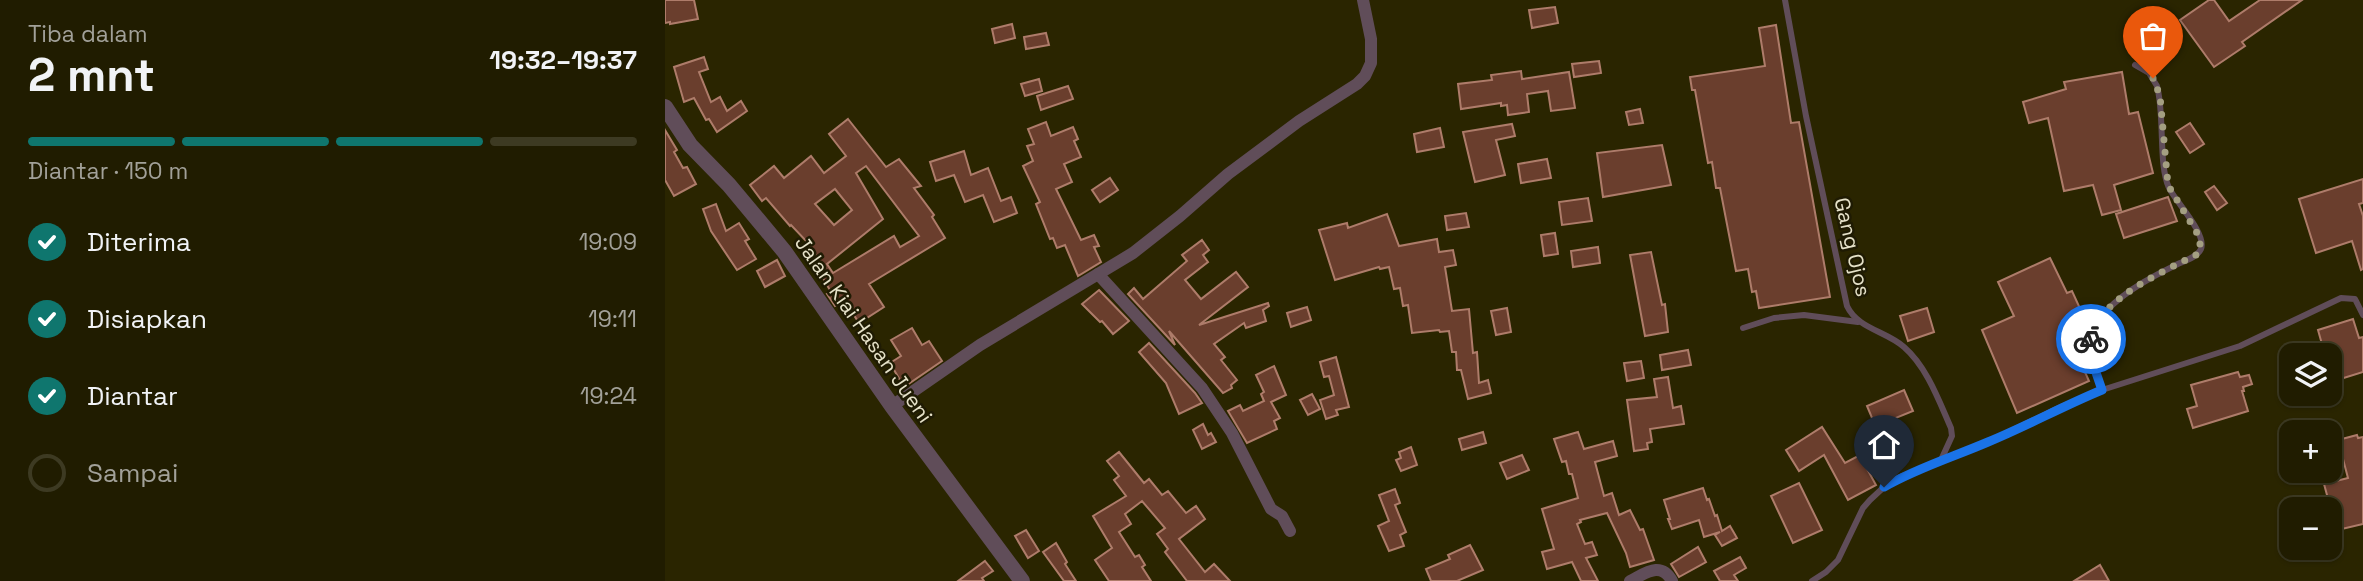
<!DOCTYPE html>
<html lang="id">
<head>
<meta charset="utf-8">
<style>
  body { margin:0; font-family:"Space Grotesk",sans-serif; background:#28250a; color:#f1f3f6; height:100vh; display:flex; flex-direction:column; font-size:26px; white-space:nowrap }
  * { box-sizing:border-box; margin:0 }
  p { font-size:23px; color:#a2a199 }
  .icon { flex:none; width:38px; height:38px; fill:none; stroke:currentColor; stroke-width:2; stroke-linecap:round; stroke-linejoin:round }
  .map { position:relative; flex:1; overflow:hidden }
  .panel { display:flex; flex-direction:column; background:#201c00; width:665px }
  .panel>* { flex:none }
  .controls { position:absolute; left:1614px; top:343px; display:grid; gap:14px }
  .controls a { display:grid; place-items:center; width:63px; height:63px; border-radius:14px; background:#201c00; box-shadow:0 2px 5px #0004,0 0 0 2px #3d3a22; font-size:35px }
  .pin { position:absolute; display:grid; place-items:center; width:60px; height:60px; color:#fff; margin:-72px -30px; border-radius:50% 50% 50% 0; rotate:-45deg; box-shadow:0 0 7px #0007 }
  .pin .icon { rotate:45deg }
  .courier { position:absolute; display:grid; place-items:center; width:70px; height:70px; margin:-35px; border:5px solid #1a73e8; border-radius:50%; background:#fff; color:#222; box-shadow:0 2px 9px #0007 }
  .head em { font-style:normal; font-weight:700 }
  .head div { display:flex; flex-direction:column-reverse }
  .head { display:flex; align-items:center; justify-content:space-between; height:119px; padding:0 28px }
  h1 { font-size:46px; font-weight:700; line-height:52px }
  .bar { display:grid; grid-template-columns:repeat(4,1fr); gap:10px 7px; align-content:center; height:84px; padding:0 28px }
  .bar i { height:9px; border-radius:5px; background:#3d3a22 }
  .bar .selected { background:#0f766e }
  .bar p { grid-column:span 4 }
  ol { padding:0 28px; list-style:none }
  li { display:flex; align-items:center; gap:21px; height:77px }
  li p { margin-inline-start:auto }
  li .icon { padding:7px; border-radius:50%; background:#0f766e; color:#fff; stroke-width:4 }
  li:last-child { color:#a2a199 }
  li i { width:38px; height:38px; border:4px solid #3d3a22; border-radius:50% }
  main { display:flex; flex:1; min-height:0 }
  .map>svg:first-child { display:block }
</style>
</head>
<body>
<main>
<section class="panel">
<div class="head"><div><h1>2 mnt</h1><p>Tiba dalam</p></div><em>19:32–19:37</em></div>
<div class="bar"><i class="selected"></i><i class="selected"></i><i class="selected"></i><i></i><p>Diantar · 150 m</p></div>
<ol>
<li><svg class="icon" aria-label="check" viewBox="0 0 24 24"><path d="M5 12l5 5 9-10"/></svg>Diterima<p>19:09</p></li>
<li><svg class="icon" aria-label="check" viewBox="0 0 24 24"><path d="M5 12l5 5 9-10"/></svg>Disiapkan<p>19:11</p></li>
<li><svg class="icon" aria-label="check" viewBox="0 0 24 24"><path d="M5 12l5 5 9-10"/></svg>Diantar<p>19:24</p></li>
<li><i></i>Sampai</li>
</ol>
</section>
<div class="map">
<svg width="1698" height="581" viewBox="0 0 1698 581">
  <rect width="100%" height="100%" fill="#2a2500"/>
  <g fill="#6a3e2d" stroke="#ae7c6a" stroke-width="2" fill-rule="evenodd">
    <polygon points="0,0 29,0 33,19 5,24 5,22 0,23"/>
    <polygon points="1544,0 1549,0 1564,21 1595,0 1637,0 1577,42 1580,46 1549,67 1515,20"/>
    <polygon points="890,7 893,23 867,28 864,10"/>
    <polygon points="347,24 350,38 330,43 327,29"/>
    <polygon points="1111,25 1126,123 1134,122 1165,297 1094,308 1091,291 1087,292 1083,269 1071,271 1055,188 1051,188 1047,162 1043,163 1030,90 1027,90 1025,77 1100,66 1094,28"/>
    <polygon points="381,33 384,45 361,49 359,37"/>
    <polygon points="39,57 43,69 34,72 46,102 55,97 62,111 76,101 82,111 52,132 44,119 41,120 29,98 19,102 9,67"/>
    <polygon points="934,61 936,73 909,77 907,64"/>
    <polygon points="856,71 857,79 904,72 910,108 886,111 883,91 862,94 864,112 843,115 842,105 836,106 836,103 796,109 793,84 827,80 826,75"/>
    <polygon points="1457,72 1464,114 1473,112 1488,173 1449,185 1456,210 1437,215 1428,185 1399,191 1383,118 1364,123 1358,102 1401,89 1399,82"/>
    <polygon points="374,79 377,91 360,96 356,84"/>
    <polygon points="403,86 408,99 376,110 372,96"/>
    <polygon points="975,109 978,123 964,125 961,112"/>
    <path d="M183,119L221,167L234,159L256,186L249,188L269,215L267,217L280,238L204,284L219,307L194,323L180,301L170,306L162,294L166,292L151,266L156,264L144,244L126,225L125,226L101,198L97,201L85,185L109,166L119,178L146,156L159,173L181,156L164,134ZM201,166L254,236L235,247L229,236L168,273L162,264L218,219L191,173ZM170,189L187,210L169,225L150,204Z"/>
    <polygon points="381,122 386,136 408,127 413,139 409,141 416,157 399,164 407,182 391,189 416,240 429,235 434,246 429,247 436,262 413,276 400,245 392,248 388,238 385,239 371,204 375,202 358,166 368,161 362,146 369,144 363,129"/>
    <polygon points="1525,123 1539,144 1525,153 1511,132"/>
    <polygon points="847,124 850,136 831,140 840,175 810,182 798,132"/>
    <polygon points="775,128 779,147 752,152 749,134"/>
    <polygon points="0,130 12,150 9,152 18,168 22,167 31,184 9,196 0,180"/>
    <polygon points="997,145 1006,185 938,197 932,153"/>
    <polygon points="299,151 306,175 323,168 336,201 346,197 352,213 329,222 318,195 300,202 289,175 271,181 265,162"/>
    <polygon points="882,159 886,178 856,183 853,164"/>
    <polygon points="445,178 453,190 435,202 427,190"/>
    <polygon points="1698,179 1698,203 1694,204 1698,216 1698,269 1696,270 1687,241 1651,253 1634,199"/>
    <polygon points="1549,186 1562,203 1552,210 1540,192"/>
    <polygon points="1503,197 1512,221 1459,238 1451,214"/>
    <polygon points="923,198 927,221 897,225 894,202"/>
    <polygon points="51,204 61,231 74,223 84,239 80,241 91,259 72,270 46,231 38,209"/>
    <polygon points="801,213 804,227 782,230 780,216"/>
    <polygon points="722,214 734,246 772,239 774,252 788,250 791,265 780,267 787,311 804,309 808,353 812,352 814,383 823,380 826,393 803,399 796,370 792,370 791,352 787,352 784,331 775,332 774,330 747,333 743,305 738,306 735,288 729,289 724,267 715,269 714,267 670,280 654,230 682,223 683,228"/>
    <polygon points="890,233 893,254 879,256 876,235"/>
    <polygon points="537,240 544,250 538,255 543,262 520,280 536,299 571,272 583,287 534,325 603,303 604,306 598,310 601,321 581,328 579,323 549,344 560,357 556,360 572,380 566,385 567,388 558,393 504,331 510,345 463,294 469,288 478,299 522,261 517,255"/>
    <polygon points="933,247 935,263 908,267 906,251"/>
    <polygon points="986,252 997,305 1000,304 1003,332 980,336 965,255"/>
    <polygon points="1385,258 1402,293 1407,291 1418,315 1402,322 1415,353 1412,354 1424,381 1352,413 1317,330 1349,316 1333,282"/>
    <polygon points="112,260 120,276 100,287 92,271"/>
    <polygon points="434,290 464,321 448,334 437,321 435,322 417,304"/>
    <polygon points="642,307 646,320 626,327 622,313"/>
    <polygon points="842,308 846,332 831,335 826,311"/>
    <polygon points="1262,308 1269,332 1243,341 1235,316"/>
    <polygon points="1688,319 1694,338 1698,337 1698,372 1669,381 1664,368 1664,355 1660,355 1653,330"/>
    <polygon points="247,328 257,345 264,341 277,361 239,387 225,363 236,356 226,340"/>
    <polygon points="484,343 530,393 537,403 514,414 501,383 474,352"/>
    <polygon points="1023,350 1026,365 997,370 995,355"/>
    <polygon points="671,357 684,407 671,410 673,415 661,419 655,400 669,395 664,376 659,377 655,362"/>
    <polygon points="976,361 979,378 962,381 959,363"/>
    <polygon points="609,366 621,395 606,402 615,418 609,421 612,429 582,443 563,411 575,405 578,411 599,401 596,394 599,392 591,375"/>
    <polygon points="1573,372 1575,377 1584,375 1587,384 1578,387 1579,391 1577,391 1583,411 1528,428 1522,409 1532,406 1526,385"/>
    <polygon points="1003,377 1008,408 1016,406 1019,424 985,429 987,442 982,443 983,449 969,451 962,400 992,397 989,379"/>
    <polygon points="1239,390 1248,411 1228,419 1239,454 1200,465 1211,485 1183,500 1159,455 1134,471 1121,450 1157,427 1180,463 1201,452 1196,437 1213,432 1202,406"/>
    <polygon points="647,394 655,409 643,415 635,400"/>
    <polygon points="538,424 543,435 546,433 551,442 537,449 528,430"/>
    <polygon points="818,432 821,443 797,450 794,439"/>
    <polygon points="913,432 919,449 948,441 952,456 930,462 939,496 947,493 954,515 965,510 975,530 978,529 989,560 965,567 961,553 942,513 915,520 916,522 912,524 920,544 927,542 932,555 921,558 933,581 916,581 907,562 882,569 877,552 889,549 877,509 913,498 907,474 904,474 901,461 897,462 889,439"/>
    <polygon points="1692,435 1693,438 1698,437 1698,524 1664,532 1665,506 1659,484 1683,478 1673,440"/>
    <polygon points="746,447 752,465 736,471 731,460 736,458 734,452"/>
    <polygon points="454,452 479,483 484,479 497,495 503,491 521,513 531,506 540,519 514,539 540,572 549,564 565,581 522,581 500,552 503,549 492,534 500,528 477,501 460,514 466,524 454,532 470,557 474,555 480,565 477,567 486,581 444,581 430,560 447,548 428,516 461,496 449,480 454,476 442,461"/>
    <polygon points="857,455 864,470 842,479 835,463"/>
    <polygon points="1134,483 1157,530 1128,543 1106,496"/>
    <polygon points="1038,488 1042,500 1044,499 1050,516 1052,515 1057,531 1065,526 1072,538 1057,546 1050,535 1055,532 1039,537 1034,520 1007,529 1003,519 1005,519 999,500"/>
    <polygon points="730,489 735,503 730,505 741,532 735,535 739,546 724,551 713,526 724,521 714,495"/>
    <polygon points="361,530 374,551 363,558 350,536"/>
    <polygon points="391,543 402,562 400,564 411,581 399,581 378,552"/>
    <polygon points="805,545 818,570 792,581 766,581 761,569 785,559 783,555"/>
    <polygon points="1033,547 1041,562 1014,577 1006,564"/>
    <polygon points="1075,557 1081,568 1069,575 1073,581 1055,581 1049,571"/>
    <polygon points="320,561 328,571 317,578 319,581 293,581"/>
    <polygon points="1435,565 1444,581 1409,581"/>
  </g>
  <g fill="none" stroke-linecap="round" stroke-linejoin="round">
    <g stroke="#604d59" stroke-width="6">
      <path d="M1120,0L1141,116L1182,306C1193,329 1221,331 1239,347C1262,367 1274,401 1286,428L1287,436L1276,460"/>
      <polyline points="1078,328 1109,318 1139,315 1193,322"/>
      <path d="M1437,390C1432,375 1424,360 1425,344C1427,308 1480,280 1509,266C1516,262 1532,258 1536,249C1542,234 1511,202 1504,188C1493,164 1500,115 1492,86L1484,73L1470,65"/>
      <polyline points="1147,581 1161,572 1173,560 1198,508 1205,500 1219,487 1235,477 1323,442 1398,406 1437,390 1575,346 1676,298 1690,299 1698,315"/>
    </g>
    <g stroke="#604d59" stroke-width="12">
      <polyline points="433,274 537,388 567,433 606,509 617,516 625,531"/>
      <polyline points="227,406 315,345 468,253 515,216 563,174 634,121 692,84 700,76 706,63 706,39 698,0"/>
      <path d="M965,581C981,573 996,561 1007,581"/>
    </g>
    <polyline stroke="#604d59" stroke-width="16" points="0,107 25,145 64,185 119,251 227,406 357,581"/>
  </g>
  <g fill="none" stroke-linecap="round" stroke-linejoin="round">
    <path stroke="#a49f82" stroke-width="7" stroke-dasharray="0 12.6" d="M1426,339C1432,300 1499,271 1531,255L1535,250V238L1503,185L1495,96L1488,78"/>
    <path stroke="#1a73e8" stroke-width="9" d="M1219,487C1252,468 1288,457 1323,442C1362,426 1398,406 1437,390L1426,358V339"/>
  </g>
  <g text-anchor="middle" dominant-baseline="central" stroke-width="5" stroke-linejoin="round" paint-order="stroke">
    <g font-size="21" fill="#e5e1c8" stroke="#1f1b03">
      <text transform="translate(1188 247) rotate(77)">Gang Ojos</text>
      <text transform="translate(199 329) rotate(55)">Jalan Kiai Hasan Jueni</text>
    </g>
  </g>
</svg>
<div class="controls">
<a><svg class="icon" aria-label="layers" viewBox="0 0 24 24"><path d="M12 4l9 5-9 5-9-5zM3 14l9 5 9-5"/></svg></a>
<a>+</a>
<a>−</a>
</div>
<div class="pin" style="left:1488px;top:78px;background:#ea580c"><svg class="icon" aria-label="bag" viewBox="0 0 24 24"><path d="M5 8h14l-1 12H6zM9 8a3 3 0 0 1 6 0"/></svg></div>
<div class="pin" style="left:1219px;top:487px;background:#1f2937"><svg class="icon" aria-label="home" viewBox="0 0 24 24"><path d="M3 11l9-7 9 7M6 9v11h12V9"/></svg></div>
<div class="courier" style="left:1426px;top:339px"><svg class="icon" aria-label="bike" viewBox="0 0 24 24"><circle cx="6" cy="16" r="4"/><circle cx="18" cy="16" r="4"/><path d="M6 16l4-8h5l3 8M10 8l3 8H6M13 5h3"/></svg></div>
</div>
</main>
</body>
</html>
